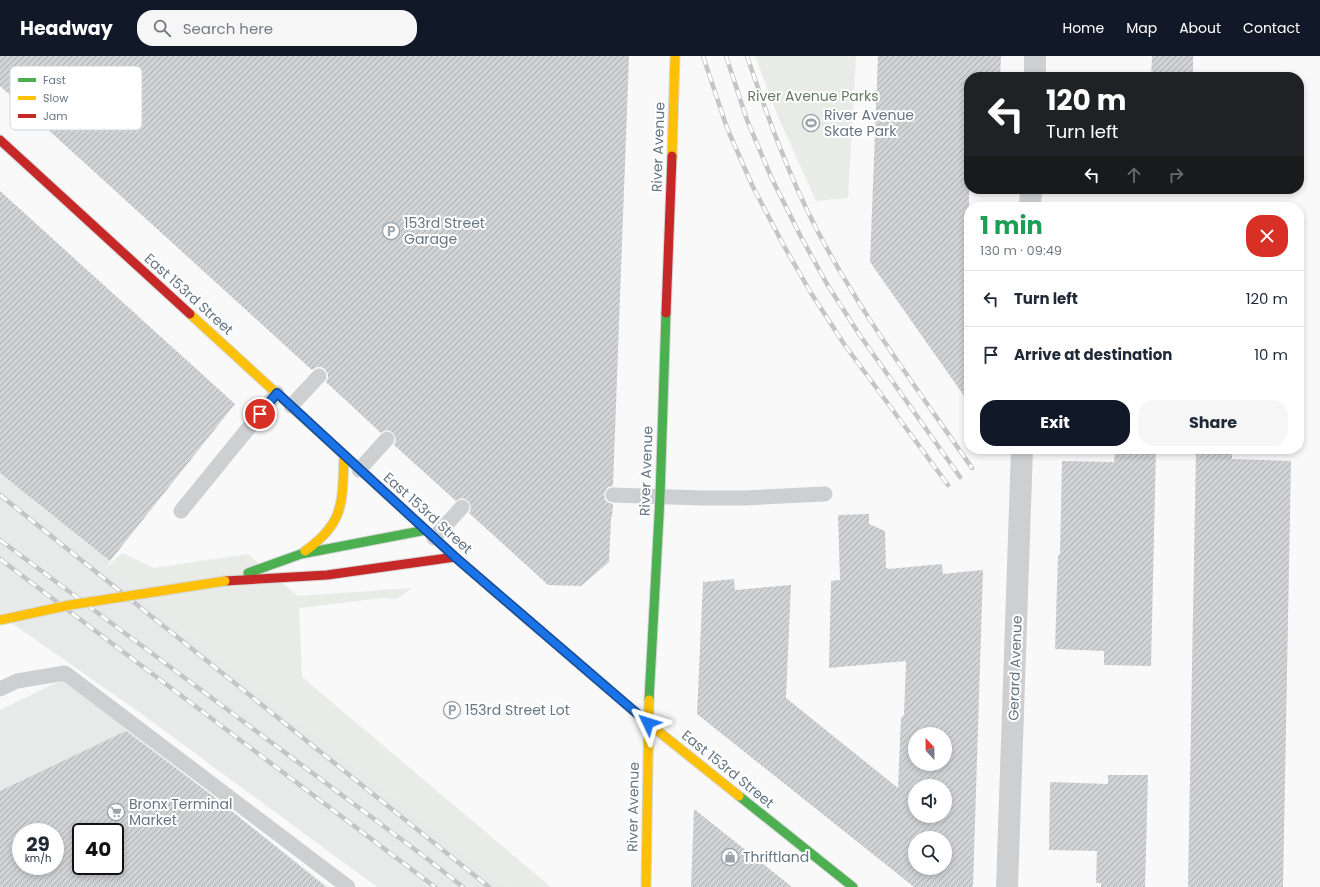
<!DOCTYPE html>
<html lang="en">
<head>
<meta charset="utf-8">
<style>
  body { margin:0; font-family:Poppins,sans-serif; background:#f6f6f7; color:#1f2937; height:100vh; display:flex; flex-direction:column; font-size:15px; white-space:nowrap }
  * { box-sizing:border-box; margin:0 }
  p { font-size:13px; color:#747a83 }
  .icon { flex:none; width:22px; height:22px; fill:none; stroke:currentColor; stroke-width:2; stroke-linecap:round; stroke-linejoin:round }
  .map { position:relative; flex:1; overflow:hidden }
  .details { position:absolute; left:964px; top:146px; width:340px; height:252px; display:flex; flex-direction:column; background:#fff; border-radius:16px; box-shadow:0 2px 6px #0003 }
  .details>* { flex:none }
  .hud { position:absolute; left:964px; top:16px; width:340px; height:122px; border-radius:16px; box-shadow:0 2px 6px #0003; background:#202124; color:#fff; overflow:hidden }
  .needle { width:26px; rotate:338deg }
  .buttons { position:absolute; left:908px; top:671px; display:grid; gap:8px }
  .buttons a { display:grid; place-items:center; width:44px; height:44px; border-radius:50%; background:#fff; box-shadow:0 2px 6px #0003; font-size:20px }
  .speed { position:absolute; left:12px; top:767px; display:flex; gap:8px; font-size:20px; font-weight:700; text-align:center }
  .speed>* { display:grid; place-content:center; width:52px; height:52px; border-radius:50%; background:#fff; box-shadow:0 2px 6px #0003; line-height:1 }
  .speed small { font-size:10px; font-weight:400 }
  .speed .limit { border:2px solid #111; border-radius:6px; background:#fff; color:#111 }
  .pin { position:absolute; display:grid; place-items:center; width:34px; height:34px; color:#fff; margin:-17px; border:2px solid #fff; border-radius:50%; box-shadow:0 1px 4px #0007 }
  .me { position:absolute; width:44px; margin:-22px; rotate:311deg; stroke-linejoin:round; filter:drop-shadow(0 0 3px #0008) }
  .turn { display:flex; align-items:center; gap:14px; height:84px; padding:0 16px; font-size:18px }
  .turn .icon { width:52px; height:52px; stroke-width:2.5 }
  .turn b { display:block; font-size:28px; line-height:34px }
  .lanes { display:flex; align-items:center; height:38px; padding:0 16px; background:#0003; justify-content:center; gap:20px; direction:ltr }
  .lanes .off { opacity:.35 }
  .round { display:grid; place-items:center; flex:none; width:42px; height:42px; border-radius:16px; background:#f6f6f7 }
  .overview { display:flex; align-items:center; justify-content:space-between; height:68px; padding:0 16px }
  h1 { font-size:24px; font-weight:700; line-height:30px; color:#1e9e55 }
  .cta { display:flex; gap:8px; margin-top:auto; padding:8px 16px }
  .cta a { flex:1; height:46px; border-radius:16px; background:#111827; color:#fff; font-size:16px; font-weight:700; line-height:46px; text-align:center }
  .cta a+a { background:#f6f6f7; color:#1f2937 }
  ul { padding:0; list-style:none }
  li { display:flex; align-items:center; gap:12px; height:56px; padding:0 16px; border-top:1px solid #e0e1e3 }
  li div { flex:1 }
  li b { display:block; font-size:15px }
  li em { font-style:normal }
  header { display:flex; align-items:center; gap:24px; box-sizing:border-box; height:56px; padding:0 20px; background:#111827; color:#fff }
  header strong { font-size:19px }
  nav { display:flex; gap:22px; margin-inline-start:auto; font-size:14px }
  .search { width:280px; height:36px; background:#f6f6f7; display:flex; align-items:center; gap:10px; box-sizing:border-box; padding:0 14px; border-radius:16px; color:#747a83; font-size:15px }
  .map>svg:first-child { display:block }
</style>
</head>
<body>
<header>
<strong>Headway</strong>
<div class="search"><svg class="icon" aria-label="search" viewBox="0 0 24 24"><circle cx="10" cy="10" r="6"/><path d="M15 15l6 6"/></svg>Search here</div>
<nav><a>Home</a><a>Map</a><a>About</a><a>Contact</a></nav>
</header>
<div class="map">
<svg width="1320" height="831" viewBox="0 0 1320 831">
  <defs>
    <pattern id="building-hatch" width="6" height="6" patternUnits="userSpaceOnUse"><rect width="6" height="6" fill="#d0d2d3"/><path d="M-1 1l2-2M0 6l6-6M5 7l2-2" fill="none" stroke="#acafb1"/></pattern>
  </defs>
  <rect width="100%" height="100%" fill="#f9f9f9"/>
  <g fill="#e8e9e9" fill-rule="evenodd">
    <path d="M 0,417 L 110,505 L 107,511 L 184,575 L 505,831 L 377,831 L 139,656 L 0,559 Z"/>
    <path d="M 64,623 L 328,831 L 0,831 L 0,654 ZM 21,776 L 55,776 L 55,810 L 21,810 ZM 81,776 L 115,776 L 115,810 L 81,810 Z"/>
  </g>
  <g fill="#e8ebe6">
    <path d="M 755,0 L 856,0 L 848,142 L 816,145 L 777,58 Z"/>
    <path d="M 122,497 L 154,512 L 248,498 L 298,540 L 412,532 L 397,543 L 383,542 L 299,552 L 302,621 L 551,831 L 505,831 L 184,575 L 107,511 Z"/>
  </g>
  <g fill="url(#building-hatch)" fill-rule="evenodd">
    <path d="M 0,0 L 629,0 L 613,430 L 608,431 L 606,434 L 604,438 L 605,444 L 609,447 L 613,448 L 612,462 L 611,462 L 609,506 L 581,530 L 548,529 L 469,457 L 471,452 L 470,448 L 468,445 L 463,442 L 459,443 L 456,445 L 394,389 L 396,384 L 395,380 L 393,377 L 388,374 L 384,375 L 381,377 L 326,326 L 328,322 L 328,318 L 325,313 L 321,311 L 317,311 L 312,314 L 0,30 Z"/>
    <path d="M 878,0 L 1001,0 L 1000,21 L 969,21 L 969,347 L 870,206 Z"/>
    <path d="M 1152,0 L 1193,0 L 1193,21 L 1151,21 Z"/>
    <path d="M 0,135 L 235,348 L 110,505 L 0,417 Z"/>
    <path d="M 1115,393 L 1156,393 L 1151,610 L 1104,609 L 1104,595 L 1055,593 L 1058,499 L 1060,499 L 1062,405 L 1114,406 Z"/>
    <path d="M 1196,393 L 1232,393 L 1232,403 L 1291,405 L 1283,831 L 1188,831 Z"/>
    <path d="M 869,458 L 869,468 L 885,475 L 886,512 L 888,512 L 888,513 L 942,508 L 943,518 L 983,514 L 973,831 L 914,831 L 697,658 L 703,526 L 734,523 L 735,534 L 791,529 L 786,642 L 898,732 L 901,662 L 904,659 L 906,605 L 829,612 L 831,525 L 840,524 L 838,459 ZM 915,678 L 945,678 L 945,708 L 915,708 ZM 915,730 L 945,730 L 945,760 L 915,760 ZM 915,782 L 945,782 L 945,812 L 915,812 Z"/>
    <path d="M 126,675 L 213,740 L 326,831 L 0,831 L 0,735 ZM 21,776 L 55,776 L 55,810 L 21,810 ZM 81,776 L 115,776 L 115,810 L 81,810 Z"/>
    <path d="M 1108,719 L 1148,719 L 1145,831 L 1101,831 L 1101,827 L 1096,827 L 1097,795 L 1049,794 L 1050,726 L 1108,728 Z"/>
    <path d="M 694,753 L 792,831 L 691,831 Z"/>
  </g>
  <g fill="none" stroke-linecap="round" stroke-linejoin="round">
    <g stroke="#d5d6d7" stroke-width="11">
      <g id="fast">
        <path d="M 248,517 L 301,498 L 426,474"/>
        <path d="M 649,644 L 660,441 L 666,257"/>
        <path d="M 739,740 L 853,831"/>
      </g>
    </g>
    <g stroke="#d5d6d7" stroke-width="11">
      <g id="slow">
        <path d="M 672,100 L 675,0"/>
        <path d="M 190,258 L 403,453"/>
        <path d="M 305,495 C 346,466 342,445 344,399"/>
        <path d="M 528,564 L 648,667 L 739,740"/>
        <path d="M 646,831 L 649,644"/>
      </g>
    </g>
    <g stroke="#d5d6d7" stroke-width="11">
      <g id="jam">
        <path d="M 0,84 L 190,258"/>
        <path d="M 666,257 L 672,100"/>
        <path d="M 403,453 L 455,501 L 528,564"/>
        <path d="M 225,525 L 327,519 L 455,501"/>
      </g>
    </g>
    <g stroke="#cecfd0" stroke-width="15">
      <path d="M 291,350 L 319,320"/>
      <path d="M 359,414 L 387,383"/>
      <path d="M 613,439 L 703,442 L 744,442 L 825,438"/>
      <path d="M 181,455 L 277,337"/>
      <path d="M 434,482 L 462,451"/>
      <path d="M 0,633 L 17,625 L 65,617 L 348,831"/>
    </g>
    <g stroke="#cecfd0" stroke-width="22">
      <path d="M 1035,21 L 1035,0"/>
      <path d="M 1030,151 L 1031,133"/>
      <path d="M 1007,831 L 1022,393"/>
    </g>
    <use href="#fast" stroke="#4caf50" stroke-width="9"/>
    <use href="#slow" stroke="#ffc107" stroke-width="9"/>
    <use href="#jam" stroke="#c62828" stroke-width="9"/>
    <g stroke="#c3c5c6" stroke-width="4.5">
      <g id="rail">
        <path d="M 703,0 L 727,72 L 753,131 L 784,190 L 811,237 L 844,288 L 948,429"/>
        <path d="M 726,0 L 747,64 L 772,123 L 801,181 L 827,228 L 859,278 L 960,421"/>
        <path d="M 747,0 C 767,59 788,118 817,174 C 861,258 918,334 972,412"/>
        <path d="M 0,439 L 489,831"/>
        <path d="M 0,484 L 425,801 L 463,831"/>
        <path d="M 0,503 L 435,831"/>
      </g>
    </g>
    <use href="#rail" stroke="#fff" stroke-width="3" stroke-dasharray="9" stroke-linecap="butt"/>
    <g stroke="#d5d6d6" stroke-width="11" stroke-linecap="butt">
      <path id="slow-bridge" d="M 0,564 L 70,549 L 225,525"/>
    </g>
    <use href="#slow-bridge" stroke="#ffc107" stroke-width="9"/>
  </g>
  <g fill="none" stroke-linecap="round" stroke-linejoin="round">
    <g stroke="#114b97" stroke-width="10">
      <path id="route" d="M 260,358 L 277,337 L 455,501 L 648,667"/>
    </g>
    <use href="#route" stroke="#1a73e8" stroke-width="7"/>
  </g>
  <defs>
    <g id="stadium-ring" transform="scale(0.9)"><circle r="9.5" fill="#fff" stroke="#99a4ac" stroke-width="1.5"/><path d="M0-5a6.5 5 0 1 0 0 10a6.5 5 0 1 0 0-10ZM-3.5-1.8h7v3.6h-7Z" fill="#99a4ac"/></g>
    <g id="parking-ring" transform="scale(0.9)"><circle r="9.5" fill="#fff" stroke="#99a4ac" stroke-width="1.5"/><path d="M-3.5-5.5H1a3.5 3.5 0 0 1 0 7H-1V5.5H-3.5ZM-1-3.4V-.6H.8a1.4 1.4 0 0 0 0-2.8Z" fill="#99a4ac"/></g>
    <g id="supermarket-ring" transform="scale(0.9)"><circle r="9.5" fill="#fff" stroke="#99a4ac" stroke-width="1.5"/><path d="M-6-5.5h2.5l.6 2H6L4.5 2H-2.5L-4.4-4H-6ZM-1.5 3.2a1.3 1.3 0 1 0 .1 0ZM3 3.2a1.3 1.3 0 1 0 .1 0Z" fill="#99a4ac"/></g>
    <g id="shop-ring" transform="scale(0.9)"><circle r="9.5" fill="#fff" stroke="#99a4ac" stroke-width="1.5"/><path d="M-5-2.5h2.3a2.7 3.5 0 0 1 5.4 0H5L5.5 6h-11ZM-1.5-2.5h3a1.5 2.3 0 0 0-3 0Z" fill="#99a4ac"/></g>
  </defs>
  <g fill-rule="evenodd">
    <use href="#stadium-ring" x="811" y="67"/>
    <use href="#parking-ring" x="391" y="175"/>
    <use href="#parking-ring" x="452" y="654"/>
    <use href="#supermarket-ring" x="116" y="756"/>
    <use href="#shop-ring" x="730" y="801"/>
  </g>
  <g text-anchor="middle" stroke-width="4" stroke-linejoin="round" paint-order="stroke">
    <g font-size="14" fill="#687a64" stroke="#fff">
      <text x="813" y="45">River Avenue Parks</text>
    </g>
    <g font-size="14" fill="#657683" stroke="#fff" text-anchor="start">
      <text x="824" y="64">River Avenue<tspan x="824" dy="16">Skate Park</tspan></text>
      <text x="404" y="172">153rd Street<tspan x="404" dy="16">Garage</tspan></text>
      <text x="465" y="659">153rd Street Lot</text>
      <text x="129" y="753">Bronx Terminal<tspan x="129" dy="16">Market</tspan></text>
      <text x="743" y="806">Thriftland</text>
    </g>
    <g font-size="14" fill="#657683" stroke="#fff">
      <text transform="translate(658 91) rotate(-88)" y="5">River Avenue</text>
      <text transform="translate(189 238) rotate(42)" y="5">East 153rd Street</text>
      <text transform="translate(646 415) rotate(-88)" y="5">River Avenue</text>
      <text transform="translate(428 457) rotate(42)" y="5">East 153rd Street</text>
      <text transform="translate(1015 612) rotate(-88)" y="5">Gerard Avenue</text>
      <text transform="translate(728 713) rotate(39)" y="5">East 153rd Street</text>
      <text transform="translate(633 751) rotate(-89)" y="5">River Avenue</text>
    </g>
  </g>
  <rect x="10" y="10" width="132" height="64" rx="6" fill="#fff" stroke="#d1d6da" stroke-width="1"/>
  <rect x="18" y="22" width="18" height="4" fill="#4caf50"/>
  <rect x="18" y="40" width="18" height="4" fill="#ffc107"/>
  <rect x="18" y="58" width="18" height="4" fill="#c62828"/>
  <g font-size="11" fill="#657683">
    <text x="43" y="28">Fast</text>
    <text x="43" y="46">Slow</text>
    <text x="43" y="64">Jam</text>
  </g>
</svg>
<div class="buttons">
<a><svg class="needle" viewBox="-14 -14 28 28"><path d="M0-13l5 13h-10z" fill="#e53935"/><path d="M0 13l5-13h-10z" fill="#747a83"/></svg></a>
<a><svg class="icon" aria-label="sound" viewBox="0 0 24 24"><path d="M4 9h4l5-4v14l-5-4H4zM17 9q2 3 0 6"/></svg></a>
<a><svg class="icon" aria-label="search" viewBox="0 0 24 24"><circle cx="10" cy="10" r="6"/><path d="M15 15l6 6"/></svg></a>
</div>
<div class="speed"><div>29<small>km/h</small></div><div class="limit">40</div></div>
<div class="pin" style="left:260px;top:358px;background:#d93025"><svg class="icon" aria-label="arrive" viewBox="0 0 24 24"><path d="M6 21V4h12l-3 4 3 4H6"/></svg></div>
<svg class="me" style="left:648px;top:667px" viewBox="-20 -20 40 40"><path d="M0-17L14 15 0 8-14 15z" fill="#1a73e8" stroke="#fff" stroke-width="4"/></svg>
<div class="hud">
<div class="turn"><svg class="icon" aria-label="left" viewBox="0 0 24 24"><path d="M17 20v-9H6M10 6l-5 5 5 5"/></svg><div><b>120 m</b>Turn left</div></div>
<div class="lanes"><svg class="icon" aria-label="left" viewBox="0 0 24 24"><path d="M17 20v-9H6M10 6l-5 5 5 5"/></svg><svg class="icon off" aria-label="ahead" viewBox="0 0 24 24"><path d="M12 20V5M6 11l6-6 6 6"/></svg><svg class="icon off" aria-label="right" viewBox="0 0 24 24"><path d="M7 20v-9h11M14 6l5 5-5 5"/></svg></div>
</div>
<section class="details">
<div class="overview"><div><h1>1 min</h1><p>130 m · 09:49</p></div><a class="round" style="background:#d93025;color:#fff"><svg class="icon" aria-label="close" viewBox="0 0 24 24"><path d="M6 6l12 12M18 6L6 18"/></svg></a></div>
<ul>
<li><svg class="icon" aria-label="left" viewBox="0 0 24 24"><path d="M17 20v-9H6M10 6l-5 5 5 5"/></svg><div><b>Turn left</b></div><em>120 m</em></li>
<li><svg class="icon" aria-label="arrive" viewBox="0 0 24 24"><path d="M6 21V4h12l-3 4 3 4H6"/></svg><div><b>Arrive at destination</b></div><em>10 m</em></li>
</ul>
<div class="cta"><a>Exit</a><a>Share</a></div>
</section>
</div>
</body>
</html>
